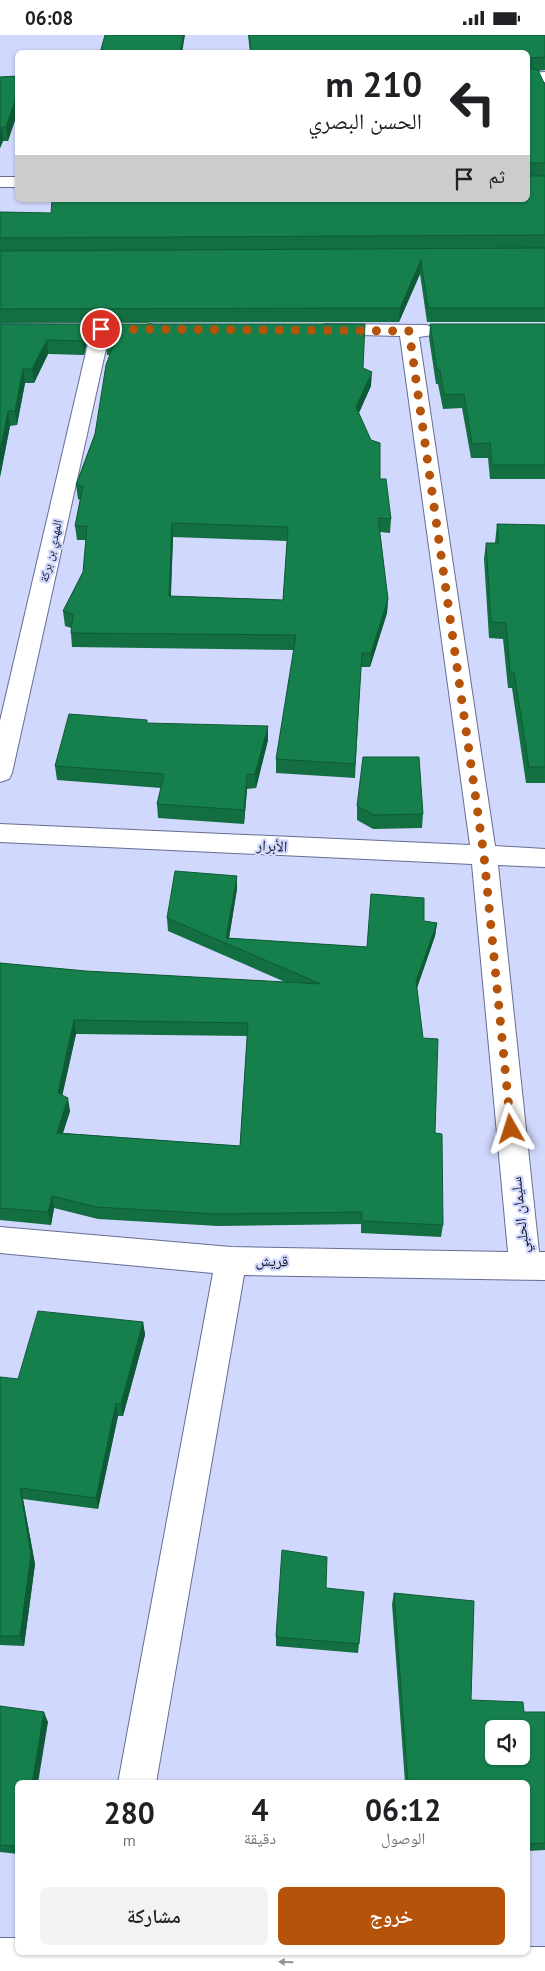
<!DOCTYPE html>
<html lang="ar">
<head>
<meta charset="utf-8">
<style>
  body { margin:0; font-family:"PT Sans","Noto Naskh Arabic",sans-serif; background:#f2f2f2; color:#202124; direction:rtl; height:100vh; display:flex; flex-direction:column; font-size:19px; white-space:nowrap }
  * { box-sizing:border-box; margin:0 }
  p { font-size:16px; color:#757577 }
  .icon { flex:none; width:28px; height:28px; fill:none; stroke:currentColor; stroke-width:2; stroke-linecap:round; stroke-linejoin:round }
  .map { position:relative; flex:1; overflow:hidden; direction:ltr }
  .details { position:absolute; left:15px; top:1745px; width:515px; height:175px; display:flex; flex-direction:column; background:#fff; border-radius:8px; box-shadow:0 1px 4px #0004; direction:rtl }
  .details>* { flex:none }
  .top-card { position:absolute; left:15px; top:15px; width:515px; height:152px; border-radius:8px; box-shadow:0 1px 4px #0004; direction:rtl; background:#fff; color:#202124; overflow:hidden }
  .controls { position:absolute; left:485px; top:1685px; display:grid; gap:10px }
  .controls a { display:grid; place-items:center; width:45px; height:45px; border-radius:8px; background:#fff; box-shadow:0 1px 4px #0004; font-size:25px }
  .pin { position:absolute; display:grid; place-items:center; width:42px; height:42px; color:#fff; margin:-21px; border:2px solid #fff; border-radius:50%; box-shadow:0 1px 5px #0007 }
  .me { position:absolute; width:55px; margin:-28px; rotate:354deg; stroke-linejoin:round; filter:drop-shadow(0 0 4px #0008) }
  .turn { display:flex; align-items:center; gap:18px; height:105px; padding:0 25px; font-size:22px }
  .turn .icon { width:65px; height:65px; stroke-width:2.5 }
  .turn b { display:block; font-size:35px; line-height:42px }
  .then { display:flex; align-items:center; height:48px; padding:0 25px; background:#0003; gap:10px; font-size:19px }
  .eta { display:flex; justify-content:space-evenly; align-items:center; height:85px; text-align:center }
  .eta b { font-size:30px; font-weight:600; line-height:35px }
  .cta { display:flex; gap:10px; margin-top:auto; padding:10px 25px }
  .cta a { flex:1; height:58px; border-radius:8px; background:#b45309; color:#fff; font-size:20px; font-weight:600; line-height:58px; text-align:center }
  .cta a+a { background:#f2f2f2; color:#202124 }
  .status { display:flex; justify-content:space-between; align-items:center; height:35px; padding:0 25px; background:#fff; direction:ltr }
  .status svg { height:14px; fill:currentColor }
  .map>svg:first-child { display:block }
</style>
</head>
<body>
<div class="status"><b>06:08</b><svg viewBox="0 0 49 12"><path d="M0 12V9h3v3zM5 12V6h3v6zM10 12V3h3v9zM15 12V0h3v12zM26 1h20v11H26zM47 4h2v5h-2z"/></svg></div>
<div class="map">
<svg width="545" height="1936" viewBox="0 0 545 1936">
  <rect width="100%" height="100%" fill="#d1d8fd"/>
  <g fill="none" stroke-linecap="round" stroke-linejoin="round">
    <g stroke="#666d95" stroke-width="2">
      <g id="street">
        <path d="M 545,37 L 545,47 L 528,46 L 528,38 Z"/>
        <rect x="0" y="142" width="18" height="10"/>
        <path d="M 146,288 L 153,290 L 155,294 L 153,298 L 109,300 L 12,738 L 9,744 L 0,747 L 0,686 L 90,300 L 0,301 L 0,289 Z"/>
        <path d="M 326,289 L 426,290 L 433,292 L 435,296 L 433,300 L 419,302 L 495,811 L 545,814 L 545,832 L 498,830 L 539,1217 L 545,1217 L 545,1245 L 244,1240 L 156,1748 L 118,1748 L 213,1238 L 0,1218 L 0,1192 L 231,1212 L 508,1217 L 472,829 L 0,807 L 0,789 L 470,810 L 400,301 L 319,299 L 317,295 L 319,291 Z"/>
      </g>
    </g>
    <g stroke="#666d95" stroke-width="2">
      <path id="primary" d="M 0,1903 L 18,1903 L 18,1918 L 528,1918 L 528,1912 L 545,1912 L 545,1936 L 0,1936 Z"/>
    </g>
    <use href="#street" fill="#fff" fill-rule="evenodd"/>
    <use href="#primary" fill="#fff" fill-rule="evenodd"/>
  </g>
  <g fill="#136e42" fill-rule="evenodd">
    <path d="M 248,0 L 545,0 L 545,35 L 538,36 L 545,50 L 545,287 L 427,287 L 420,239 L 399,287 L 0,288 L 0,177 L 51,178 L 528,165 L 528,18 L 250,18 Z"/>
    <path d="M 18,41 L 18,76 L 8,106 L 3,106 L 0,113 L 0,42 Z"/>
    <path d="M 0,289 L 86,289 L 88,303 L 84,320 L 48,319 L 34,348 L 25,348 L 17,390 L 10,391 L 0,442 Z"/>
    <path d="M 109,289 L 363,333 L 371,351 L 359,378 L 380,444 L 391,484 L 390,498 L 380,497 L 388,564 L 387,578 L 370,632 L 361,632 L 355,743 L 276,738 L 276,724 L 294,615 L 72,612 L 71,598 L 71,593 L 65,591 L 63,576 L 83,537 L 86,505 L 77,505 L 75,491 L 80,465 L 78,464 L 76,450 L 95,399 L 110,320 L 107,320 L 105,306 ZM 173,502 L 287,506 L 283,565 L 171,561 Z"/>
    <path d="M 430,289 L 545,289 L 545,444 L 490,444 L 488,423 L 471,423 L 462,373 L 443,374 L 438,349 L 436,349 L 429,303 Z"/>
    <path d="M 497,489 L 545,490 L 545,748 L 526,748 L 512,653 L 508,653 L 503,604 L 489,603 L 484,524 L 486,508 L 495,508 Z"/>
    <path d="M 148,688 L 268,705 L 256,753 L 247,754 L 244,789 L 158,783 L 157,769 L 161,753 L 57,745 L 55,731 Z"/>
    <path d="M 357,771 L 423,779 L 422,793 L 373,794 L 357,785 Z"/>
    <path d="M 237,854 L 229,903 L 367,912 L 424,886 L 437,888 L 435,901 L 417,952 L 423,1003 L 435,1098 L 443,1190 L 441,1202 L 361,1198 L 361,1189 L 218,1191 L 98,1184 L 54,1173 L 51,1190 L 0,1185 L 0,928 L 86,936 L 285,947 L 168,896 L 167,883 ZM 76,999 L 247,1001 L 240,1111 L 63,1098 L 70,1076 L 62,1060 Z"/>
    <path d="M 143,1287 L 145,1300 L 123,1381 L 118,1381 L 98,1474 L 23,1464 L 35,1529 L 24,1611 L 0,1610 L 0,1342 L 18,1344 Z"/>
    <path d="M 326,1553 L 359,1609 L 358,1618 L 276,1611 L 276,1602 Z"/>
    <path d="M 394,1558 L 471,1665 L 524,1677 L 545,1677 L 545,1815 L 528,1816 L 528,1748 L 405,1748 L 392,1569 Z"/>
    <path d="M 0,1671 L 48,1687 L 18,1748 L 18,1819 L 0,1817 Z"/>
  </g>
  <g fill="#0f5a36">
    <path d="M 183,0 L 185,0 L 182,18 L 180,18 Z"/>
    <path d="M 18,57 L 18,76 L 8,106 L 6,92 Z"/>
    <path d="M 2,92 L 3,106 L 0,113 L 0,95 Z"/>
    <path d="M 421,225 L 420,239 L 399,287 L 400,273 Z"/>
    <path d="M 86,289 L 88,303 L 84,320 L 82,306 Z"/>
    <path d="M 47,305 L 48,319 L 34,348 L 32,334 Z"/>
    <path d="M 23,334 L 25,348 L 17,390 L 15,376 Z"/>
    <path d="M 372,337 L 371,351 L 355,386 L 356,372 Z"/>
    <path d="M 8,376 L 10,391 L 0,442 L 0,417 Z"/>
    <path d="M 172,488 L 173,502 L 170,575 L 169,561 Z"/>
    <path d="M 388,564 L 387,578 L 370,632 L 371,618 Z"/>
    <path d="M 268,691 L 268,705 L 256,753 L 255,739 Z"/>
    <path d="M 247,740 L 247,754 L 244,789 L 244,775 Z"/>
    <path d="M 237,841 L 237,854 L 228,909 L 226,903 Z"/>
    <path d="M 437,888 L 435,901 L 415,959 L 416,946 Z"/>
    <path d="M 74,985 L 76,999 L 60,1071 L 58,1058 Z"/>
    <path d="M 68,1063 L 70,1076 L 59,1110 L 57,1098 Z"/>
    <path d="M 52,1161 L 54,1173 L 51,1190 L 48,1177 Z"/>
    <path d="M 143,1287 L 145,1300 L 123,1381 L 121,1369 Z"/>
    <path d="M 116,1368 L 118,1381 L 98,1474 L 96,1463 Z"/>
    <path d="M 20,1453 L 23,1464 L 35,1529 L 24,1611 L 20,1601 Z"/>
    <path d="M 44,1677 L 48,1687 L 38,1748 L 32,1748 Z"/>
  </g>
  <g fill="#16804d" stroke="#0f5a36" fill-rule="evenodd">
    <path d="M 105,0 L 183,0 L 180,18 L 100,18 Z"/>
    <path d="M 249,0 L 545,0 L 545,22 L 529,23 L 528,33 L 538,35 L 545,50 L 545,128 L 528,128 L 528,141 L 545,141 L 545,200 L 0,203 L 0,177 L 51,178 L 52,165 L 528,165 L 528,18 L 251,18 Z"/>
    <path d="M 18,41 L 18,57 L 6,92 L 2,92 L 0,95 L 0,42 Z"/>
    <path d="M 545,213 L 545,273 L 428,273 L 421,225 L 400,273 L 0,274 L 0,216 Z"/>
    <path d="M 0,289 L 86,289 L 82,306 L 47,305 L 32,334 L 23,334 L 15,376 L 8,376 L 0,417 Z"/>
    <path d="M 109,289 L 365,289 L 363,333 L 372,337 L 356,372 L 371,405 L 380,408 L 380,444 L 386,444 L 391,484 L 378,483 L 388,564 L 371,618 L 362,618 L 355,729 L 276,724 L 296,600 L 71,598 L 73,579 L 63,576 L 83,537 L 87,491 L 75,491 L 83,451 L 76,450 L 95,399 L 106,330 L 115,306 L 105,306 ZM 172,488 L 288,492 L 283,565 L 169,561 Z"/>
    <path d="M 430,289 L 545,289 L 545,430 L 492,430 L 490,408 L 472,409 L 464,359 L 444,360 L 440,335 L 437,335 Z"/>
    <path d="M 497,489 L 545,490 L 545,732 L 529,732 L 514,637 L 510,637 L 506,588 L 491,587 L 486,508 L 499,508 Z"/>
    <path d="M 69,679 L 147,685 L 147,688 L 268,691 L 255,739 L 247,740 L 244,775 L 157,769 L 164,739 L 55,731 Z"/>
    <path d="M 363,722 L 419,722 L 423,779 L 374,780 L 357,771 Z"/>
    <path d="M 175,836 L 237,841 L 226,903 L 367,912 L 371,859 L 424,863 L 424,886 L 437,888 L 416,946 L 423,1003 L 438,1004 L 435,1098 L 442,1099 L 443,1190 L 362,1186 L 362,1177 L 217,1179 L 96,1172 L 52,1161 L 48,1177 L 0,1173 L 0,928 L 86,936 L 321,949 L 167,883 ZM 74,985 L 248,988 L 240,1111 L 57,1098 L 68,1063 L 58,1058 Z"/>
    <path d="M 38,1276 L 143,1287 L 121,1369 L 116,1368 L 96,1463 L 20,1453 L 31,1519 L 20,1601 L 0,1601 L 0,1342 L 18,1344 Z"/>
    <path d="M 282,1515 L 327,1522 L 326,1553 L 364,1557 L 359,1609 L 276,1602 Z"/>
    <path d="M 394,1558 L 474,1566 L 471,1665 L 523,1667 L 524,1677 L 545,1677 L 545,1808 L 528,1809 L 528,1748 L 408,1748 ZM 494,1694 L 521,1694 L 521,1721 L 494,1721 Z"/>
    <path d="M 0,1671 L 44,1677 L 32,1748 L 18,1748 L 18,1811 L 0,1810 Z"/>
  </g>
  <defs><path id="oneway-solid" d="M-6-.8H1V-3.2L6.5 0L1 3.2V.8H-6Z" transform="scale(1.25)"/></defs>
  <use fill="#95969d" href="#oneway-solid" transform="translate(286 1927) rotate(-179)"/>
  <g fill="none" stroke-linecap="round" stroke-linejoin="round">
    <path stroke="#b45309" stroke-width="9" stroke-dasharray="0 16.2" d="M 101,294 L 409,296 L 484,821 L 511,1094"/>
  </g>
  <g text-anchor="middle" stroke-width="4.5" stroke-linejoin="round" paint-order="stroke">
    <g font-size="12" fill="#131525" stroke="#d1d8fd">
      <text transform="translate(51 516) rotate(-77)" y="4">المهدي بن بركة</text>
    </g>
    <g font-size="15" fill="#131525" stroke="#d1d8fd">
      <text transform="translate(272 811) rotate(3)" y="5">الأبرار</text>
      <text transform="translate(520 1180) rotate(-96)" y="5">سليمان الحلبي</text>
      <text transform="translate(272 1226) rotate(1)" y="5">قريش</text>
    </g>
  </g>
</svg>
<div class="controls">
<a><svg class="icon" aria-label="sound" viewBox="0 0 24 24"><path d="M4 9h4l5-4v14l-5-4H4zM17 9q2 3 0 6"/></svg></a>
</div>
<div class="pin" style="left:101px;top:294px;background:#d93025"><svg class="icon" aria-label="arrive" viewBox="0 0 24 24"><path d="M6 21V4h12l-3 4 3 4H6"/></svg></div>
<svg class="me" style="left:511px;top:1094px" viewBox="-20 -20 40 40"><path d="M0-17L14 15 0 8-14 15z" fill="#b45309" stroke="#fff" stroke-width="4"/></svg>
<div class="top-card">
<div class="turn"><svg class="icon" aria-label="left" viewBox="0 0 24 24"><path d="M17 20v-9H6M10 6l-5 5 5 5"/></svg><div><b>210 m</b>الحسن البصري</div></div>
<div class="then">ثم<svg class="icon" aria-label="arrive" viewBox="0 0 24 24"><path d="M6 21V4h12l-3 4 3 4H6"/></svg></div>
</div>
<section class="details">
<div class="eta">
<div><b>06:12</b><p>الوصول</p></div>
<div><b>4</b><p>دقيقة</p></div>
<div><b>280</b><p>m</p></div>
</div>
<div class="cta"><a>خروج</a><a>مشاركة</a></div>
</section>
</div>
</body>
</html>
